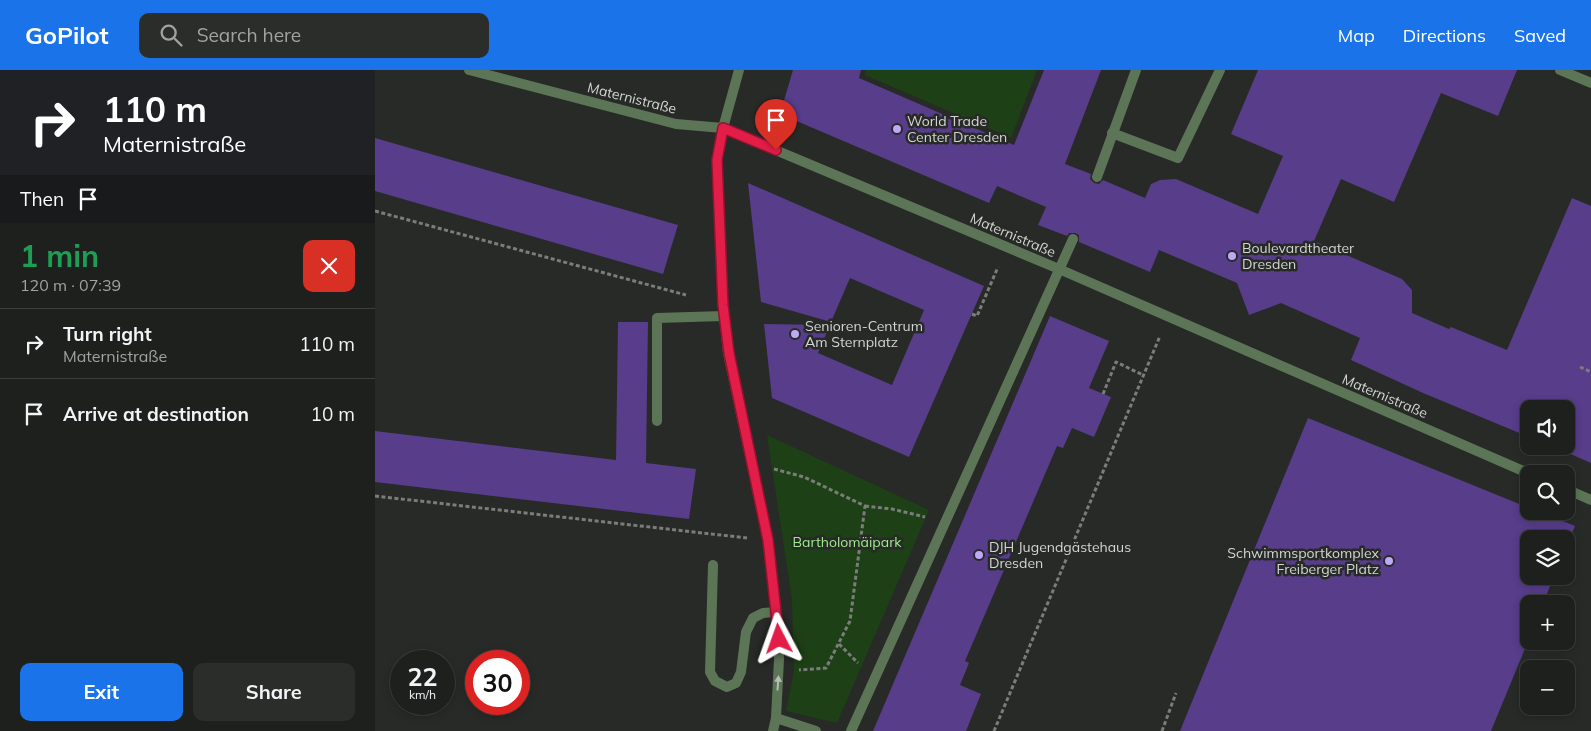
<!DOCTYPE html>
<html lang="en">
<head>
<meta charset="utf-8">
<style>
  body { margin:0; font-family:Mulish,sans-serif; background:#2a2d29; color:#f1f3f6; height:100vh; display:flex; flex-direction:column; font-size:19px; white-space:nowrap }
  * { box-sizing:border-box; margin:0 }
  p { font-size:16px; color:#a0a3a3 }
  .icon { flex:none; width:28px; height:28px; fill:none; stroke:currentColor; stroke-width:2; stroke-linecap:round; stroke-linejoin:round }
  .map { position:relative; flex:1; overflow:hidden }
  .sheet { display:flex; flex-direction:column; background:#1d201c; width:375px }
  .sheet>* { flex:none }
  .guide { background:#202124; color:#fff; overflow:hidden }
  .controls { position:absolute; left:1145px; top:330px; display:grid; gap:10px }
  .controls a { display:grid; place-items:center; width:55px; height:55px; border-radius:10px; background:#1d201c; box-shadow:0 2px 8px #0003,0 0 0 1px #3b3e3b; font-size:25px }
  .speed { position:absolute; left:15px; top:580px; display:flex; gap:10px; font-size:25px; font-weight:700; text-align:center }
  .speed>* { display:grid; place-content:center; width:65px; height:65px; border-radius:50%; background:#1d201c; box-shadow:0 2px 8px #0003,0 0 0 1px #3b3e3b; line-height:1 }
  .speed small { font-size:12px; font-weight:400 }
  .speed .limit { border:8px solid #d22; background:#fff; color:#111 }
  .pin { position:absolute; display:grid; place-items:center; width:42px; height:42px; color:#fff; margin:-51px -21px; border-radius:50% 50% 50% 0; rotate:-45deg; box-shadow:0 0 5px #0007 }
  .pin .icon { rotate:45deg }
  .me { position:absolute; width:55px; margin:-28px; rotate:356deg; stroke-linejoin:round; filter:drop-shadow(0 0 4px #0008) }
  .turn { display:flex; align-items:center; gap:18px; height:105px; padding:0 20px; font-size:22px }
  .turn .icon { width:65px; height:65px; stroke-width:2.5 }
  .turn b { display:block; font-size:35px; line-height:42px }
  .then { display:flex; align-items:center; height:48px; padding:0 20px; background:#0003; gap:10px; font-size:19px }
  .round { display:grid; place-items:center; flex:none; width:52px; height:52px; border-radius:10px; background:#2a2d29 }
  .headline { display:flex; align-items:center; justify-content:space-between; height:85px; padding:0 20px }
  h1 { font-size:30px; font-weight:700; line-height:38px; color:#1e9e55 }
  .button { display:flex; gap:10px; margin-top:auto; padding:10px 20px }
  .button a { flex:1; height:58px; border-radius:10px; background:#1a73e8; color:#fff; font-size:20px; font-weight:700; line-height:58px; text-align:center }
  .button a+a { background:#2a2d29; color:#f1f3f6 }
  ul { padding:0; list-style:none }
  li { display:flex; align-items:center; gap:15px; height:70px; padding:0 20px; border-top:1px solid #3b3e3b }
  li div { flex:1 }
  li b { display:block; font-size:19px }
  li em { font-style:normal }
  header { display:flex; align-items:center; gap:30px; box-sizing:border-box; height:70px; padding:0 25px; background:#1a73e8; color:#fff }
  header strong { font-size:24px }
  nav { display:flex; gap:28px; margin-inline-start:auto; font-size:18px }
  .search { width:350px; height:45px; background:#2a2d29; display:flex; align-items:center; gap:12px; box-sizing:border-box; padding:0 18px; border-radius:10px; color:#a0a3a3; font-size:19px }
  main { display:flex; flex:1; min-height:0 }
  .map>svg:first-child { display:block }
</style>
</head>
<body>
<header>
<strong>GoPilot</strong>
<div class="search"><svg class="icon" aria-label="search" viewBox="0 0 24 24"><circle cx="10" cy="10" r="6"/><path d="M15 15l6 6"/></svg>Search here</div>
<nav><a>Map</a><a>Directions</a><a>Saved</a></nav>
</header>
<main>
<section class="sheet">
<div class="guide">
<div class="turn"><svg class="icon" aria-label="right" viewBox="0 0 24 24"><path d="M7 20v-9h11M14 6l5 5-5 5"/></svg><div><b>110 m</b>Maternistraße</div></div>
<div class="then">Then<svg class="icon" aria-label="arrive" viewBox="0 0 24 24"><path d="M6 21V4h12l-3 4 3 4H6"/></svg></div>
</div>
<div class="headline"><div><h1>1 min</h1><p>120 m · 07:39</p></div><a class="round" style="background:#d93025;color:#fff"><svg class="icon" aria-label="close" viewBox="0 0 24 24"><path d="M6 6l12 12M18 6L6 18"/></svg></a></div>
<ul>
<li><svg class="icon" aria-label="right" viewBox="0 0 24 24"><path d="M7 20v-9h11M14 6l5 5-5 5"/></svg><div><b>Turn right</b><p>Maternistraße</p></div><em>110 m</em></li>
<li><svg class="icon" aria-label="arrive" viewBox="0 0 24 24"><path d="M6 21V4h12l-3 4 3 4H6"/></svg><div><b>Arrive at destination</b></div><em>10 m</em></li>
</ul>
<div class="button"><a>Exit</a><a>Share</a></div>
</section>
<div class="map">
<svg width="1216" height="661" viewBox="0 0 1216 661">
  <rect width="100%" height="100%" fill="#272a26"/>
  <g fill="#1e4016">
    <path d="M 491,0 L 662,0 L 636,68 L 490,5 Z"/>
    <path d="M 392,365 L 554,440 L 462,653 L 411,641 L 419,601 L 417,530 Z"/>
  </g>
  <g fill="#573d8a">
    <path d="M 418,0 L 486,0 L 484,8 L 639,75 L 669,0 L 726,0 L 690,94 L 716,104 L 715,109 L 719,113 L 724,114 L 728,110 L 770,128 L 776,114 L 785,110 L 801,109 L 883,144 L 908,86 L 856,64 L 883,0 L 1142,0 L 1123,46 L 1066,23 L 1019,132 L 966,109 L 939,171 L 1027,209 L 1037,220 L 1037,243 L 1074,259 L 1076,257 L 1132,280 L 1197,128 L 1216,136 L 1216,393 L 1177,376 L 1191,376 L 1191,339 L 1154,339 L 1154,367 L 1048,323 L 976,290 L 985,268 L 906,233 L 874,245 L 862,213 L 784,180 L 775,202 L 704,172 L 704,165 L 700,163 L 694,163 L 692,166 L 663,155 L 671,137 L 622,116 L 614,133 L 405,44 Z"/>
    <path d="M 0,68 L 303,155 L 288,204 L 0,121 Z"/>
    <path d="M 373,113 L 609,216 L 534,387 L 397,328 L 389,254 L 455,255 L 443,283 L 517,315 L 549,240 L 475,208 L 456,252 L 386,232 Z"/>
    <path d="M 675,246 L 734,271 L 714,318 L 736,327 L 719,367 L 697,358 L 688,378 L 682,376 L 590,591 L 594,593 L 585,615 L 606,624 L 591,661 L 498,661 Z"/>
    <path d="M 243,252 L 273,252 L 271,393 L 321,399 L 314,449 L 0,412 L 0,361 L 241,390 Z"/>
    <path d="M 933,348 L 1154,438 L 1154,441 L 1163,441 L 1200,456 L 1191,477 L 1191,469 L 1154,469 L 1154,506 L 1179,506 L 1168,534 L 1154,534 L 1154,569 L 1116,661 L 805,661 Z"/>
  </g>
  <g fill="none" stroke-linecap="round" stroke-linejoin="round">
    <g stroke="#7a7d79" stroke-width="3" stroke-dasharray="4 2.5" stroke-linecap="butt">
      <path d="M 0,141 L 311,225"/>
      <path d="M 597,244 L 602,246 L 623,197"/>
      <path d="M 1205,297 L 1216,302"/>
      <path d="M 728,324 L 741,292 L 768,305"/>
      <path d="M 399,399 L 429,407 L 490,436 L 475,551 L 451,598 L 424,600"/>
      <path d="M 0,426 L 372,468"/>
      <path d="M 490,436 L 517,439 L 550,447"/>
      <path d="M 464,574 L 483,593"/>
      <path d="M 619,661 L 785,266"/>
      <path d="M 787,661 L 801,623"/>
    </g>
    <g stroke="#5c7556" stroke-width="10">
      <path d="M 1185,0 L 1216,13"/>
      <path d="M 737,63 L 803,88 L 845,0"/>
      <path d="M 722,107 L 761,0"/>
      <path d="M 282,351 L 282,248 L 349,246"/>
      <path d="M 338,495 L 335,602 L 340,611 L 352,617 L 361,613 L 366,602 L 371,562 L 378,548 L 388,543 L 401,542"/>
      <path d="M 401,648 L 441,661"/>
      <path d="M 476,661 L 698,169"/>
    </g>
    <g stroke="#5c7556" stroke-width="10">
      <path d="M 94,0 L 301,54 L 348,58 L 684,199 L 1155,404"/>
      <path d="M 364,0 L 348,58 L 342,90 L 348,235 L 353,283 L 393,470 L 402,550 L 404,589 L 401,648 L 398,661"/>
      <path d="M 1191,419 L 1216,430"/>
    </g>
  </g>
  <defs><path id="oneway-solid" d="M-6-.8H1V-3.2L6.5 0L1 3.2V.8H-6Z" transform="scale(1.25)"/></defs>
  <use fill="#b6beb4" href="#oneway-solid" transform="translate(403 613) rotate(-86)"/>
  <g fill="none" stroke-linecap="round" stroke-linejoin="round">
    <g stroke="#92132f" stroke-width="12">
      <path id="route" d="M 401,80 L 348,58 L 342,90 L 348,235 L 354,283 L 393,470 L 404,569"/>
    </g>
    <use href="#route" stroke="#e11d48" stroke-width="9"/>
  </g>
  <g fill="#bda9f5" stroke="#272a26" stroke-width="2">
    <circle cx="522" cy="59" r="5"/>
    <circle cx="857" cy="186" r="5"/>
    <circle cx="420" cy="264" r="5"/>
    <circle cx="604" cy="485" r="5"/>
    <circle cx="1014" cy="491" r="5"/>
  </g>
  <g text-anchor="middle" stroke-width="5" stroke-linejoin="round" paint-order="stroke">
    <g font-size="14" fill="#d4d6d3" stroke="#272a26">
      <text transform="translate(257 28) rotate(14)" y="5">Maternistraße</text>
      <text transform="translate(638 165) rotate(23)" y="5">Maternistraße</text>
      <text transform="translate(1010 326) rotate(23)" y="5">Maternistraße</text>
    </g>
    <g font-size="14" fill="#d4d6d3" stroke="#272a26" text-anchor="start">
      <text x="532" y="56">World Trade<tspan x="532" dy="16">Center Dresden</tspan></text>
      <text x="867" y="183">Boulevardtheater<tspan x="867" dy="16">Dresden</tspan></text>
      <text x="430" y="261">Senioren-Centrum<tspan x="430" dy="16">Am Sternplatz</tspan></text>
      <text x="614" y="482">DJH Jugendgästehaus<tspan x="614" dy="16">Dresden</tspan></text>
      <text x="1004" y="488" text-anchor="end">Schwimmsportkomplex<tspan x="1004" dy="16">Freiberger Platz</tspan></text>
    </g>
    <g font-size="14" fill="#9dee8b" stroke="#272a26">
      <text x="472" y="477">Bartholomäipark</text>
    </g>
  </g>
</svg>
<div class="controls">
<a><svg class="icon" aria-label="sound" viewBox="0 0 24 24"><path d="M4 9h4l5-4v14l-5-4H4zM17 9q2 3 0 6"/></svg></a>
<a><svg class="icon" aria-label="search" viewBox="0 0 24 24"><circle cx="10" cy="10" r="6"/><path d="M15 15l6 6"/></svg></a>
<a><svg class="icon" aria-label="layers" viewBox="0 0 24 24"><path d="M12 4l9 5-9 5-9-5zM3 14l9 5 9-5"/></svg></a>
<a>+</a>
<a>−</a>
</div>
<div class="speed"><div>22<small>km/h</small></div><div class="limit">30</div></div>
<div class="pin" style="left:401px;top:80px;background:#d93025"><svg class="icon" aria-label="arrive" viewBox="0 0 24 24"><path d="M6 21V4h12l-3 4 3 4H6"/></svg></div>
<svg class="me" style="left:404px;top:569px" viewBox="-20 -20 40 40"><path d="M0-17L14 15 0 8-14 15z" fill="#e11d48" stroke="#fff" stroke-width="4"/></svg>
</div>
</main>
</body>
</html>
